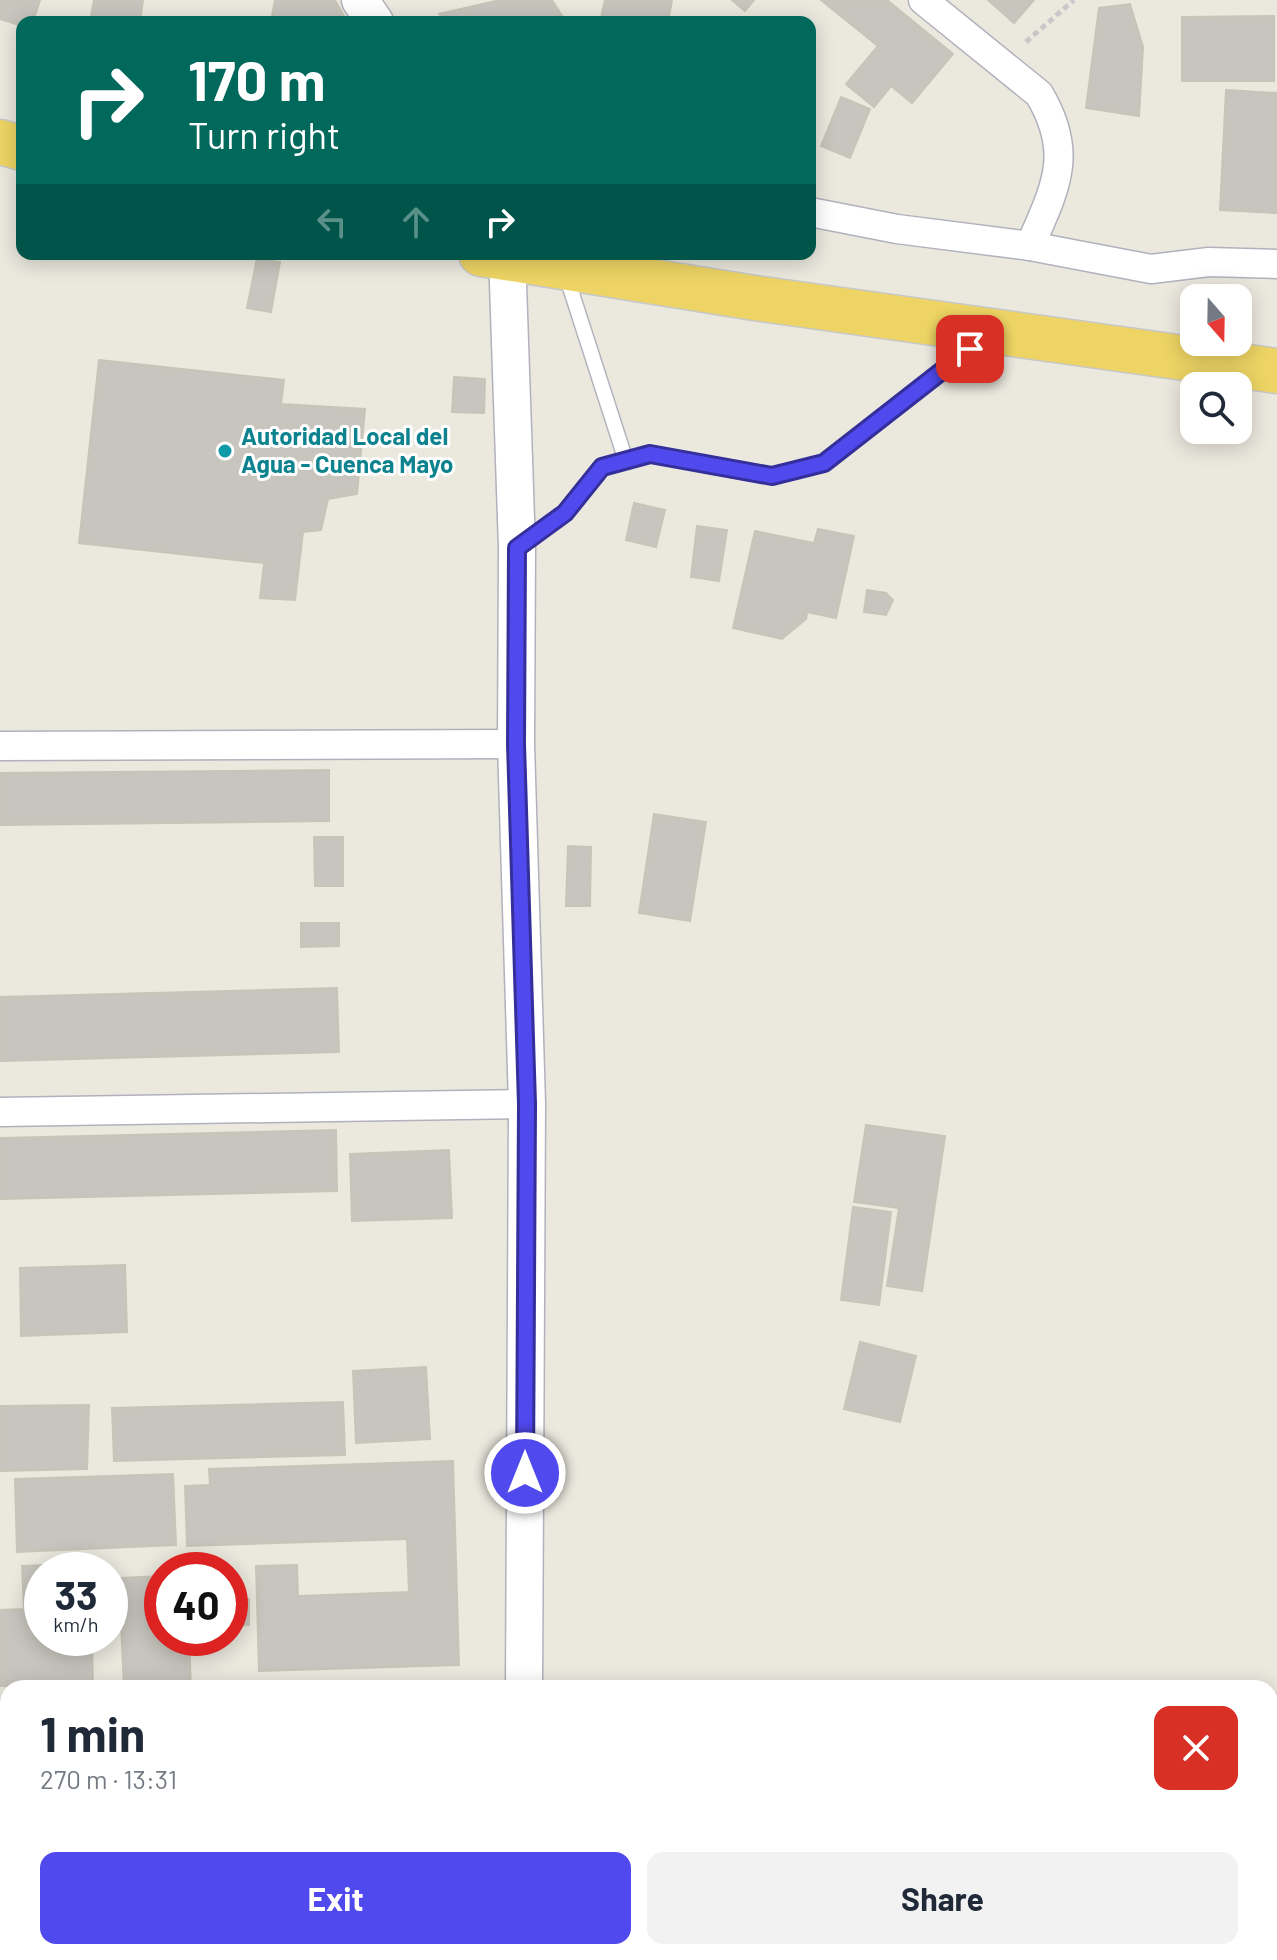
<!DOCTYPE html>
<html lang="en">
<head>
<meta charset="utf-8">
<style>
  body { margin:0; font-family:Barlow,sans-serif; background:#f2f2f3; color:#1f2937; height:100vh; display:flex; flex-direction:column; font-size:30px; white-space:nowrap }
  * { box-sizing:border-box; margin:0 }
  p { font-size:26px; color:#747a83 }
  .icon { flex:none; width:44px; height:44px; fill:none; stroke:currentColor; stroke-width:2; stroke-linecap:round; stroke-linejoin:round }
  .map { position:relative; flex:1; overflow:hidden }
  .details { position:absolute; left:0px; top:1680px; width:1278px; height:280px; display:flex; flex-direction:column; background:#fff; border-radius:24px 24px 0 0; box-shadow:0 4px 20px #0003 }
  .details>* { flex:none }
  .hud { position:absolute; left:16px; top:16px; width:800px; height:244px; border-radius:16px; box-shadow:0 4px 20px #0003; background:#00695c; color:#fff; overflow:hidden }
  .needle { width:52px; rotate:160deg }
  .buttons { position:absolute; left:1180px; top:284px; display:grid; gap:16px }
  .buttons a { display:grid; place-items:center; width:72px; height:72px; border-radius:16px; background:#fff; box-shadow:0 4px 20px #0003; font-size:40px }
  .speed { position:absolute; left:24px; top:1552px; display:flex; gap:16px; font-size:40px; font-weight:700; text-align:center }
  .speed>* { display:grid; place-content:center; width:104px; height:104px; border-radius:50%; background:#fff; box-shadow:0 4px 20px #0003; line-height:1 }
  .speed small { font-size:20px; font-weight:400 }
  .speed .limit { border:12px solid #d22; background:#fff; color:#111 }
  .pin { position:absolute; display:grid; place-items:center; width:68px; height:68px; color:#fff; margin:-34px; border-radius:16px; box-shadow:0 4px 12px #0006 }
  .me { position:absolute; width:88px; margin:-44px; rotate:0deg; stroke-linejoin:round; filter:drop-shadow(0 0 6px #0008) }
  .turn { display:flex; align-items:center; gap:28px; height:168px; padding:0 40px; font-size:36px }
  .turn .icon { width:104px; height:104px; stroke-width:2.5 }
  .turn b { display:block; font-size:56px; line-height:68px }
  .lanes { display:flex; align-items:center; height:76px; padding:0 40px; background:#0003; justify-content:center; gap:40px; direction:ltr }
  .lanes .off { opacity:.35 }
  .round { display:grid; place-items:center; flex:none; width:84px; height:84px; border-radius:16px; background:#f2f2f3 }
  .overview { display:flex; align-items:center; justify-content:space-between; height:136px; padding:0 40px }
  h1 { font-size:48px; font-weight:700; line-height:60px }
  .action { display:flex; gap:16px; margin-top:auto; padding:16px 40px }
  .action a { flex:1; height:92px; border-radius:16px; background:#5049ed; color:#fff; font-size:32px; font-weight:700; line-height:92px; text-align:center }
  .action a+a { background:#f2f2f3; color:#1f2937 }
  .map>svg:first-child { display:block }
</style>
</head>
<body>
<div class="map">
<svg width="1277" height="1960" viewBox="0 0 1277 1960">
  <rect width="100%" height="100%" fill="#ebe9de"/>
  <g fill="#c7c5bd" stroke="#c7c5b7" stroke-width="2">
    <path d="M 0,0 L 40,0 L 33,22 L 22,22 L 22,26 L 0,19 Z"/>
    <path d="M 94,0 L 143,0 L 140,22 L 90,22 Z"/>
    <path d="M 275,0 L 335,0 L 345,18 L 345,22 L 271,22 Z"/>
    <path d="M 500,0 L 552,0 L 564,19 L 559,22 L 445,22 L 439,14 Z"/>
    <path d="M 605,0 L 672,0 L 668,22 L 600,22 Z"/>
    <path d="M 732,0 L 754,0 L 745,11 Z"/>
    <path d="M 821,0 L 887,0 L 953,54 L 912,103 L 891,86 L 874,107 L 846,84 L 878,46 Z"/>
    <path d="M 988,0 L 1034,0 L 1014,23 Z"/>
    <path d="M 1130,4 L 1143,47 L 1139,116 L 1086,108 L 1099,8 Z"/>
    <path d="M 1274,16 L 1274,81 L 1182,81 L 1182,17 Z"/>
    <path d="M 1226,90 L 1277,93 L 1277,213 L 1220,210 Z"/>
    <path d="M 841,97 L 870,109 L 850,158 L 821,146 Z"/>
    <path d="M 257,258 L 280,262 L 271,312 L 247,308 Z"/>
    <path d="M 99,360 L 284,380 L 281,404 L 365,409 L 357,494 L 328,499 L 321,530 L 303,532 L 295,600 L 260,598 L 264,563 L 79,543 Z"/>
    <path d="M 454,377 L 485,379 L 484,413 L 452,412 Z"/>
    <path d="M 634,503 L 665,510 L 656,547 L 626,540 Z"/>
    <path d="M 697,526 L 727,530 L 719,581 L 691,577 Z"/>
    <path d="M 818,529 L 854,536 L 836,618 L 807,612 L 806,619 L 782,639 L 733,628 L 755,531 L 814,543 Z"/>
    <path d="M 867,590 L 886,593 L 893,600 L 886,615 L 864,612 Z"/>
    <path d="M 329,770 L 329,821 L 0,825 L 0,773 Z"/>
    <path d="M 654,814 L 706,822 L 690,921 L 639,913 Z"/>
    <path d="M 314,837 L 343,837 L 343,886 L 315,886 Z"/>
    <path d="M 568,846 L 591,847 L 590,906 L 566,906 Z"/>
    <path d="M 301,923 L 339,923 L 339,946 L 301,947 Z"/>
    <path d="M 337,988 L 339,1052 L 0,1061 L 0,997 Z"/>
    <path d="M 866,1125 L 945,1136 L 922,1291 L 887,1286 L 899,1208 L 854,1202 Z"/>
    <path d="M 336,1130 L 337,1191 L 0,1199 L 0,1138 Z"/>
    <path d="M 449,1150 L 452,1218 L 352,1221 L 350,1154 Z"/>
    <path d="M 853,1207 L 891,1212 L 879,1305 L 841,1300 Z"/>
    <path d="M 125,1265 L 127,1332 L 21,1336 L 20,1268 Z"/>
    <path d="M 860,1342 L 916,1356 L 900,1422 L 844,1409 Z"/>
    <path d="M 426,1367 L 430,1439 L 356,1443 L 353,1371 Z"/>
    <path d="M 343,1402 L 345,1455 L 114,1461 L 112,1408 Z"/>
    <path d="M 89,1405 L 87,1469 L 0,1471 L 0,1406 Z"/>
    <path d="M 453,1461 L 459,1665 L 259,1671 L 256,1566 L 297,1565 L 298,1596 L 409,1592 L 407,1539 L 187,1546 L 185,1486 L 210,1485 L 209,1469 Z"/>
    <path d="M 173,1474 L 176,1545 L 17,1552 L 15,1479 Z"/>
    <path d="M 89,1563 L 90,1570 L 42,1570 L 42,1638 L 92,1638 L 93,1688 L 0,1686 L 0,1610 L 24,1609 L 22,1566 Z"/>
    <path d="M 162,1576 L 162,1638 L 189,1638 L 191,1688 L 124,1688 L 119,1578 Z"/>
    <path d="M 249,1599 L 249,1625 L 230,1626 L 230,1600 Z"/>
    <path d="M 567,1952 L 796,1952 L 796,1960 L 566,1960 Z"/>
  </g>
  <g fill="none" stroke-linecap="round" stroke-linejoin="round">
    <g stroke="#b1b1bd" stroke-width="17">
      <g id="service">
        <path d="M 566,275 L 626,461"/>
        <path d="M 521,545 L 565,513 L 602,467 L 650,454 L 772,476 L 824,463 L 984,338"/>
      </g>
    </g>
    <g stroke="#b1b1bd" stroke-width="31">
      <g id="minor">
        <path d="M 923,0 L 1039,94 C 1075,154 1055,188 1030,246"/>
        <path d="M 810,212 L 897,229 L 1030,246 L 1151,269 L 1209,262 L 1277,264"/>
        <path d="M 0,746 L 516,744"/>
        <path d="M 0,1112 L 527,1104"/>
        <path d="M 0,1911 L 8,1911"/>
      </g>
    </g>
    <g stroke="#b1b1bd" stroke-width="39">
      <g id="tertiary">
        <path d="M 360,0 L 375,22"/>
        <path d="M 507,254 L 517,548 L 516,744 L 527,1104 L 524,1688"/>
        <path d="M 525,1952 L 525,1960"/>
      </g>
    </g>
    <g stroke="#c8c8c8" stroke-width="47">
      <g id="trunk">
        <path d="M 0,142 L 22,148"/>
        <path d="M 481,254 L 755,298 L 1277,371"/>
      </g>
    </g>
    <path stroke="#c8c8c8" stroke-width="5" stroke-dasharray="6 4" stroke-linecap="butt" d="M 1026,42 L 1074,0"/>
    <use href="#service" stroke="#fff" stroke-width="14"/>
    <use href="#minor" stroke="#fff" stroke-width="28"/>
    <use href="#tertiary" stroke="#fff" stroke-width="36"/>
    <use href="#trunk" stroke="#edd464" stroke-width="44"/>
  </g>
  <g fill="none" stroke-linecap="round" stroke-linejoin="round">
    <g stroke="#342f9a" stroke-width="20">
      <path id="route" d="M 525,1473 L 527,1104 L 516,744 L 517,548 L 565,513 L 602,467 L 650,454 L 772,476 L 824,463 L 970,349"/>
    </g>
    <use href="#route" stroke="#5049ed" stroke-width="14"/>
  </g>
  <circle fill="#0f9aa8" stroke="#fff" stroke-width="3" cx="225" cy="451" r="8"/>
  <g text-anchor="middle" stroke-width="6" stroke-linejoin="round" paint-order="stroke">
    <g font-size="24" font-weight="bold" fill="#0d838f" stroke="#fff" text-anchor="start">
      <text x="241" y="445">Autoridad Local del<tspan x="241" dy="28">Agua - Cuenca Mayo</tspan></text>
    </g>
  </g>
</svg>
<div class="buttons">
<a><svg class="needle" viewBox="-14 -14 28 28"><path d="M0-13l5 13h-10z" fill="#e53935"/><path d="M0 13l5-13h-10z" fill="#747a83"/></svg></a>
<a><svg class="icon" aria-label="search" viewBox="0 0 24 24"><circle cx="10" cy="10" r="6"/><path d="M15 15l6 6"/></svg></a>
</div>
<div class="speed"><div>33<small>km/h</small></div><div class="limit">40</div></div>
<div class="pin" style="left:970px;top:349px;background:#d93025"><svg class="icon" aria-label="arrive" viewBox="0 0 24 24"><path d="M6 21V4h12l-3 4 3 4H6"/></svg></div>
<svg class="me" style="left:525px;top:1473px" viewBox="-20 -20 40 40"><circle r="17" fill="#5049ed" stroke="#fff" stroke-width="3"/><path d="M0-11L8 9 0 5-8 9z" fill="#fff"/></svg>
<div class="hud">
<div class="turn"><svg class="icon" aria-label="right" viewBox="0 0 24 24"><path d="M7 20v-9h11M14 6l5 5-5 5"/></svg><div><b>170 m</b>Turn right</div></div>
<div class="lanes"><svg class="icon off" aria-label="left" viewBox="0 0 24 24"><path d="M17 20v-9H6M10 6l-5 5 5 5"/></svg><svg class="icon off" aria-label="ahead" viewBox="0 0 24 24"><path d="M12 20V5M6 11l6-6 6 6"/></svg><svg class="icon" aria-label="right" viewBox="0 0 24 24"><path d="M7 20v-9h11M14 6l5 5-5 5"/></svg></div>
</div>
<section class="details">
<div class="overview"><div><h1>1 min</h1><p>270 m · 13:31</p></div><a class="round" style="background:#d93025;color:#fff"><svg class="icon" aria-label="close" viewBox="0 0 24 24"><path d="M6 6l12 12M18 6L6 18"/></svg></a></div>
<div class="action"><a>Exit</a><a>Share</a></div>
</section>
</div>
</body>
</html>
